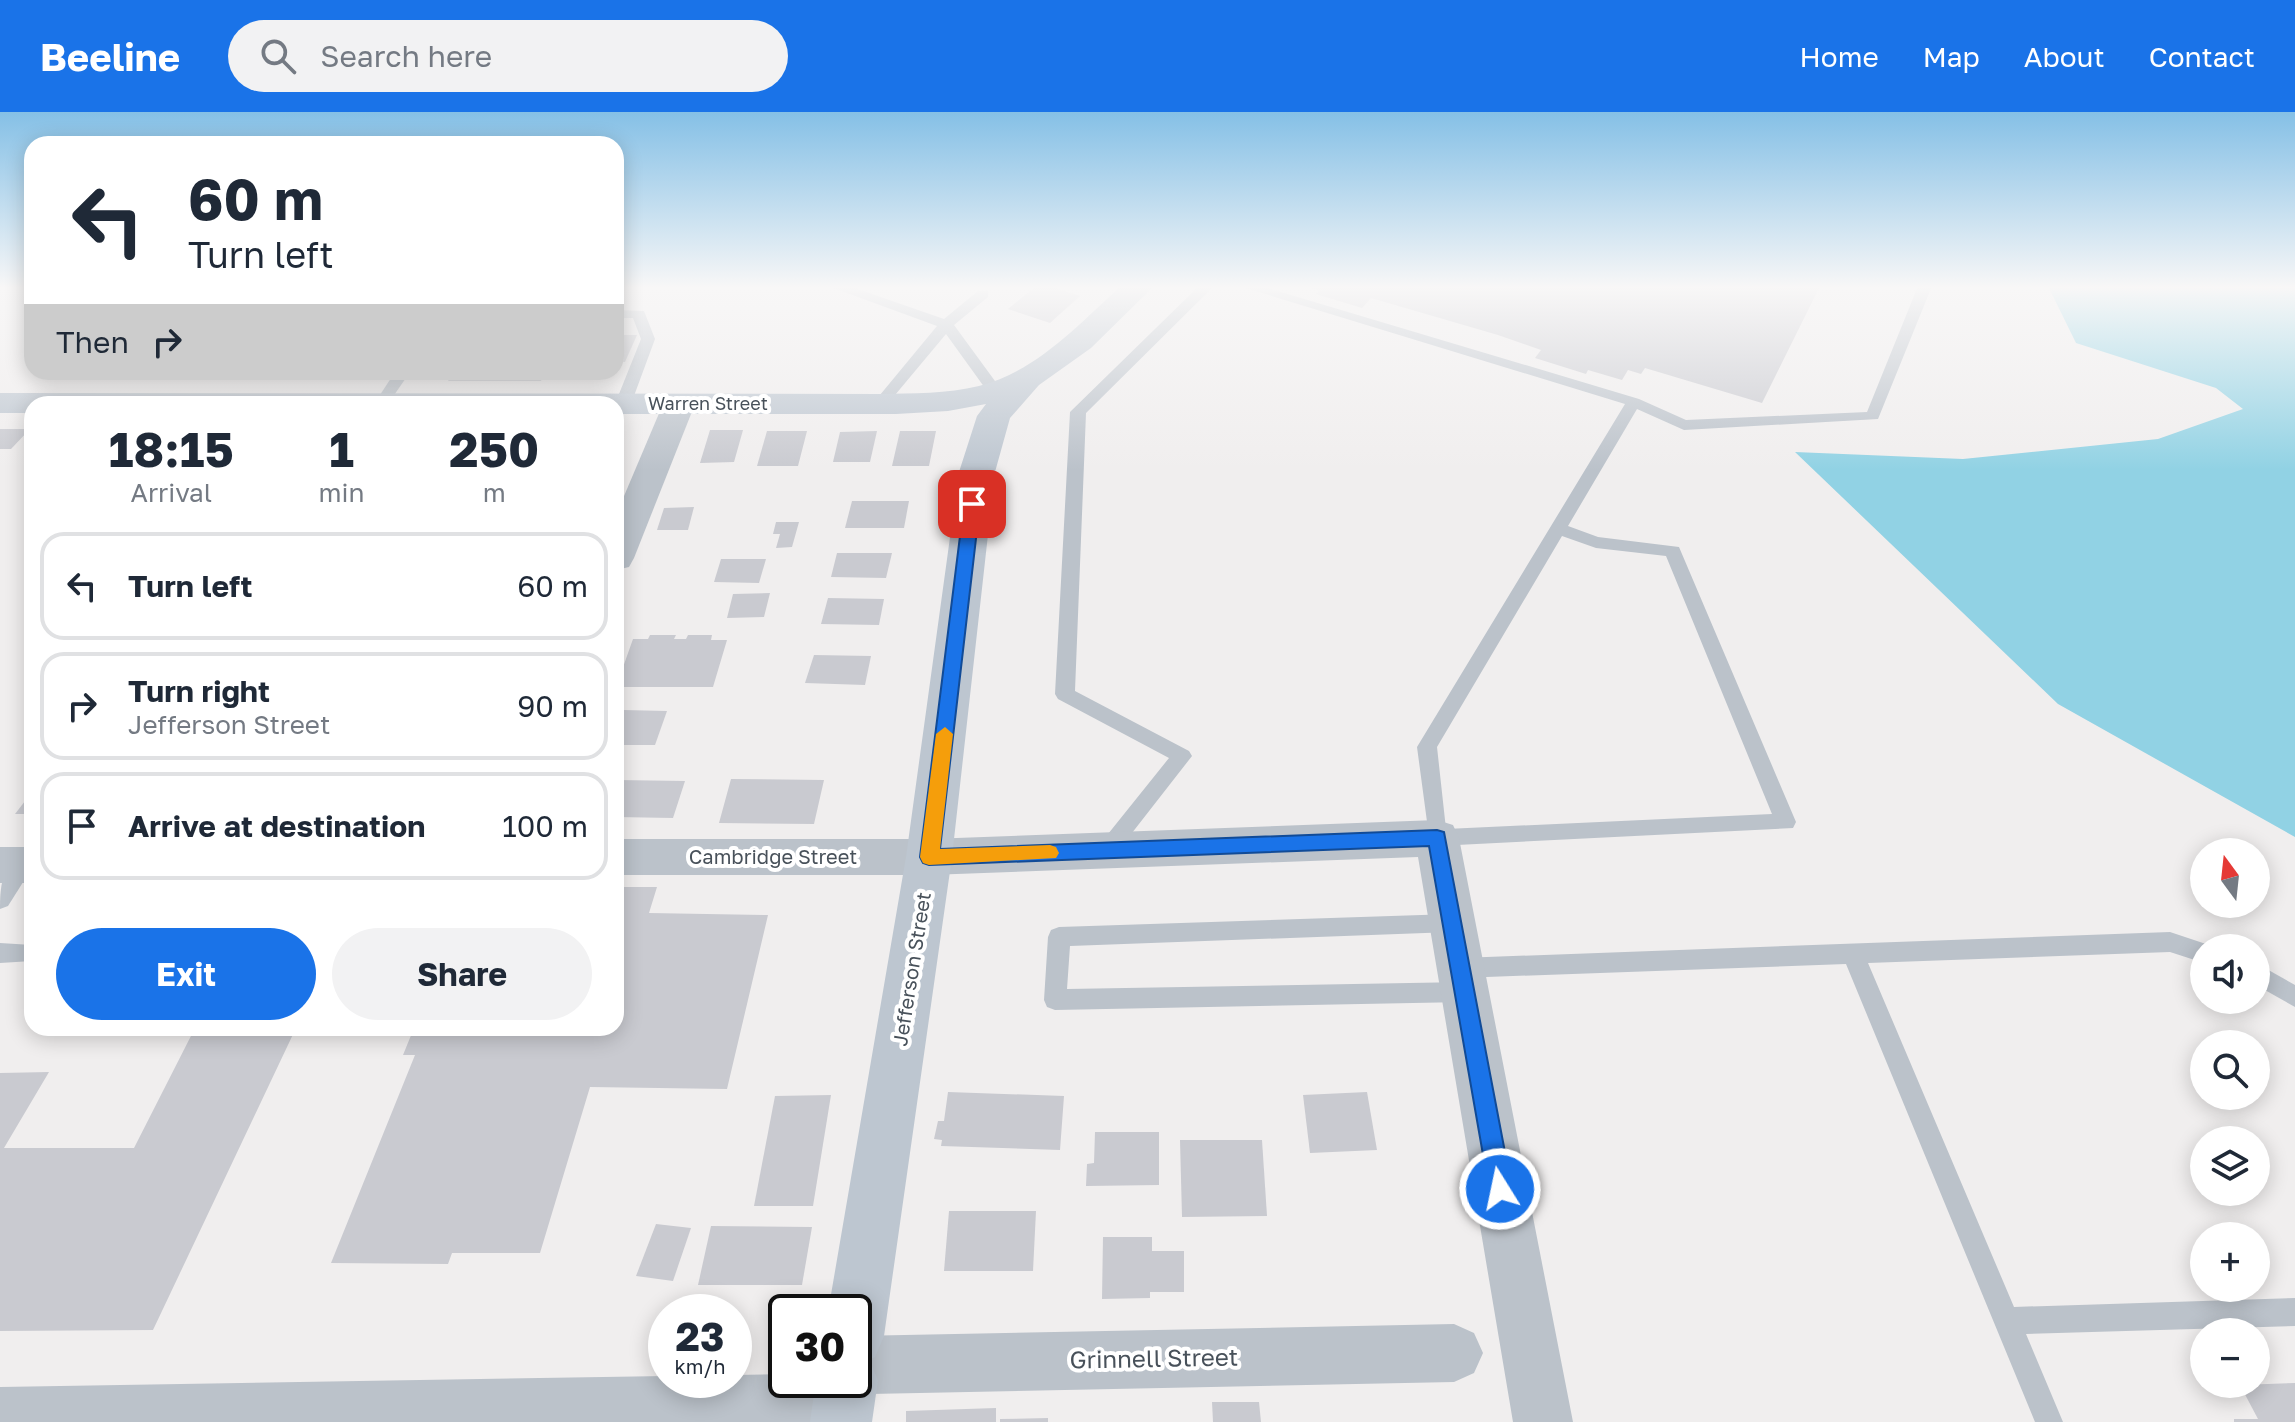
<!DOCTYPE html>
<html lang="en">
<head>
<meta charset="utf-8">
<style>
  body { margin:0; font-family:"Golos Text",sans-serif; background:#f2f2f3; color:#1f2937; height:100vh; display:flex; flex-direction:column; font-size:30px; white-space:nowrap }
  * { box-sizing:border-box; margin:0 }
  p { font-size:26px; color:#747a83 }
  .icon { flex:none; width:44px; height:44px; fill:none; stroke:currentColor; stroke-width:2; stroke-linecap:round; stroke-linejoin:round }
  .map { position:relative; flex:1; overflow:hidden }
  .panel { position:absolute; left:24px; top:284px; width:600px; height:640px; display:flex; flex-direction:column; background:#fff; border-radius:24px; box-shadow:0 4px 20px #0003 }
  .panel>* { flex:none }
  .top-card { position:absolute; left:24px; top:24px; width:600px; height:244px; border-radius:24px; box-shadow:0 4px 20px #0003; background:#fff; color:#1f2937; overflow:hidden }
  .needle { width:52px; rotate:345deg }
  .controls { position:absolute; left:2190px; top:726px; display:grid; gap:16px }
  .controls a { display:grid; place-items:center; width:80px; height:80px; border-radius:50%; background:#fff; box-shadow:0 4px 20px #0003; font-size:40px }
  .speed { position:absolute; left:648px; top:1182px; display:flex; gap:16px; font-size:40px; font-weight:700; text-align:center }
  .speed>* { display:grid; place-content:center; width:104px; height:104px; border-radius:50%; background:#fff; box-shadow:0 4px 20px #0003; line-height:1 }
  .speed small { font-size:20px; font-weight:400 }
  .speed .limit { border:4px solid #111; border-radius:12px; background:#fff; color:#111 }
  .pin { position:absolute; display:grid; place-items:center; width:68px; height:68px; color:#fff; margin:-34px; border-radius:16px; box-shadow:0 4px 12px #0006 }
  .me { position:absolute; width:88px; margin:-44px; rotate:350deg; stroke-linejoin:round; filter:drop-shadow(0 0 6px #0008) }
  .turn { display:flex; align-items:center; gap:28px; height:168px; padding:0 32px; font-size:36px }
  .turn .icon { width:104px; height:104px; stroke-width:2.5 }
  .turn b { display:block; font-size:56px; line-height:68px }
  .then { display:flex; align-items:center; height:76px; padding:0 32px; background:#0003; gap:16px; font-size:30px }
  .eta { display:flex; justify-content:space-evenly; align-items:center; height:136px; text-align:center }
  .eta b { font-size:48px; font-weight:700; line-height:56px }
  .action { display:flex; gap:16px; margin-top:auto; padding:16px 32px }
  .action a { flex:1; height:92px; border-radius:48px; background:#1a73e8; color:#fff; font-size:32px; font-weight:700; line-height:92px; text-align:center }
  .action a+a { background:#f2f2f3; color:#1f2937 }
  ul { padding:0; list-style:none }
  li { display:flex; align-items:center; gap:24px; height:108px; margin:0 16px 12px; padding:0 16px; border:4px solid #e0e1e3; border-radius:24px }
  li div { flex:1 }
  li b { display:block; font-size:30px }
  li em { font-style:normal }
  header { display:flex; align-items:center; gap:48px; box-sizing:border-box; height:112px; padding:0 40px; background:#1a73e8; color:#fff }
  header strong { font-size:38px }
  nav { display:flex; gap:44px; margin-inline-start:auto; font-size:28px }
  .search { width:560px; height:72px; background:#f2f2f3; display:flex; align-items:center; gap:20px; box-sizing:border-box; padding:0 28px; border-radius:44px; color:#747a83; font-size:30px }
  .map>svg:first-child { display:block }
</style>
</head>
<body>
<header>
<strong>Beeline</strong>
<div class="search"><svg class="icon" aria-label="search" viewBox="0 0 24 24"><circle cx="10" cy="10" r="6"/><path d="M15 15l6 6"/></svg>Search here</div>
<nav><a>Home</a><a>Map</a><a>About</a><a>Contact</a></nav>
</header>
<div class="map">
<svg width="2295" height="1310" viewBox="0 0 2295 1310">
  <rect width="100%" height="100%" fill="#f0eeee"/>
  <path fill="#91d2e4" d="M 2048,174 L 2295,174 L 2295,725 L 2058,592 L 1795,340 L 1963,347 L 2158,327 L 2243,297 L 2216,276 L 2076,231 Z"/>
  <g fill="#c9cad0">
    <path d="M 1036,174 L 1049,174 L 1080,184 L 1050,211 L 1008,197 Z"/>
    <path d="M 1306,174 L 1820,174 L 1762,291 L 1645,256 L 1641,262 L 1628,258 L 1622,268 L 1588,258 L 1586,262 L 1535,246 L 1541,238 L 1498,223 L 1371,186 L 1362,196 L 1316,182 L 1319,179 Z"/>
    <path d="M 616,223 L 637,223 L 625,250 L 616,250 Z"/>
    <path d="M 454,260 L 546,260 L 541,269 L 448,269 Z"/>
    <path d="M 0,317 L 30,317 L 11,337 L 0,337 Z"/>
    <path d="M 710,318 L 743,318 L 734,350 L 700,351 Z"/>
    <path d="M 767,319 L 807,319 L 798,354 L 757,354 Z"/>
    <path d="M 877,319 L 870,350 L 833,350 L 840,320 Z"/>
    <path d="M 900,319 L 936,319 L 929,354 L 892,354 Z"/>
    <path d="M 852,389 L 909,389 L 904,416 L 845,416 Z"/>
    <path d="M 694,395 L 688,418 L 657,418 L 664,396 Z"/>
    <path d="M 776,410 L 799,410 L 792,435 L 776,436 L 780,422 L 773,422 Z"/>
    <path d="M 837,441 L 892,441 L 886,466 L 831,465 Z"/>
    <path d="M 721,447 L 766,447 L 759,471 L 714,470 Z"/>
    <path d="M 770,481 L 764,505 L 727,506 L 733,482 Z"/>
    <path d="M 828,486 L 884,487 L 879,513 L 821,512 Z"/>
    <path d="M 650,523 L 676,523 L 674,527 L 686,527 L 688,523 L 712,523 L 711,528 L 727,528 L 713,575 L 616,575 L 633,527 L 648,527 Z"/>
    <path d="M 814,543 L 871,544 L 865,573 L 805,571 Z"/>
    <path d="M 623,598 L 667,599 L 655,633 L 616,633 L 616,618 Z"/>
    <path d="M 731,667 L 824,668 L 814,712 L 719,711 Z"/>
    <path d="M 616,668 L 685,669 L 673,706 L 616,705 Z"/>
    <path d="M 32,680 L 32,702 L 15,702 Z"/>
    <path d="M 616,775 L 657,775 L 649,801 L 768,803 L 727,977 L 590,975 L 540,1141 L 452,1141 L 448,1152 L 331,1151 L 415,943 L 403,943 L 414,916 L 616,916 Z"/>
    <path d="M 195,916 L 296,916 L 153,1218 L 0,1219 L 0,961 L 49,960 L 4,1036 L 134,1036 Z"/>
    <path d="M 948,980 L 1064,984 L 1060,1038 L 941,1034 L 942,1028 L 934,1027 L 938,1009 L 944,1009 Z"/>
    <path d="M 1367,980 L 1377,1038 L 1310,1041 L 1303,983 Z"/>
    <path d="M 831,983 L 813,1094 L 754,1094 L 775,984 Z"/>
    <path d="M 1095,1020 L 1159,1020 L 1159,1073 L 1086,1074 L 1087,1052 L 1094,1051 Z"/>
    <path d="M 1180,1028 L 1262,1028 L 1267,1104 L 1182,1105 Z"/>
    <path d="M 949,1099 L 1036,1099 L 1033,1159 L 944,1159 Z"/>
    <path d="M 656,1112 L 691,1116 L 673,1169 L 636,1164 Z"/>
    <path d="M 711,1114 L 812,1115 L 802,1173 L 698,1173 Z"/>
    <path d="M 1103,1125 L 1152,1125 L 1152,1139 L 1184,1139 L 1184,1180 L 1150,1180 L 1150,1186 L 1102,1187 Z"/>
    <path d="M 2295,1271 L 2295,1310 L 2234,1310 L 2234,1307 L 2258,1307 L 2240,1273 Z"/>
    <path d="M 1212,1290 L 1259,1290 L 1261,1310 L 1213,1310 Z"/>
    <path d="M 996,1296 L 996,1310 L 906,1310 L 906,1299 Z"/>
    <path d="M 1048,1306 L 1048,1310 L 1000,1310 L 1000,1307 Z"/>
  </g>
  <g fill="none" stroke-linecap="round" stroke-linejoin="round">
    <g fill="#bbc2ca" fill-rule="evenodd">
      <path d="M 828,174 L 849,174 L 944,207 L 978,179 L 988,179 L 988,185 L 954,213 L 1003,280 L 995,285 L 990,283 L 946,222 L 885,295 L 875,295 L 875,289 L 937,214 Z"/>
      <path d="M 1199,174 L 1214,174 L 1086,301 L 1075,579 L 1189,639 L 1192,644 L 1114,744 L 1107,747 L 1100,744 L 1096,738 L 1100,732 L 1169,646 L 1058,587 L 1055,582 L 1070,300 Z"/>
      <path d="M 1239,174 L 1261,174 L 1639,287 L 1686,308 L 1867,300 L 1918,174 L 1932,174 L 1878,307 L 1684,318 L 1637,297 L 1568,414 L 1598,425 L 1679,435 L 1796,710 L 1793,716 L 1437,734 L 1430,732 L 1417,635 L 1625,292 ZM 1562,424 L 1596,436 L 1666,444 L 1772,702 L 1446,717 L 1437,635 Z"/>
      <path d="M 616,198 L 644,199 L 655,227 L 631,292 L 623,297 L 615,292 L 641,227 L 633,206 L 616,206 Z"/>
      <path d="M 395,260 L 410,260 L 388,292 L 374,292 Z"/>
      <path d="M 23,744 L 31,747 L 32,756 L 8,794 L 0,797 C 0,777 1,752 23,744 Z"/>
      <path d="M 1452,802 L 1460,804 L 1463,811 L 1460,818 L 1452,820 L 1070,834 L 1067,877 L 1465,870 L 1473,873 L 1476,880 L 1473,887 L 1465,890 L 1055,898 L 1047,895 L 1044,888 L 1048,825 L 1051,818 L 1059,815 Z"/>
      <path d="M 2170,820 L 2212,834 L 2204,836 L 2204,851 L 2170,840 L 1868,851 L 2014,1195 L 2295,1186 L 2295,1214 L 2026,1222 L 2063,1310 L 2035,1310 L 1846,852 L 1460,866 L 1452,863 L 1449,856 L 1452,849 L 1460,846 Z"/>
      <path d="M 0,831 L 32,833 L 32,849 L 0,851 Z"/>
      <path d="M 2256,851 L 2295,873 L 2295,895 L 2256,873 Z"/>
    </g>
    <g fill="#bbc2ca" fill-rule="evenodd">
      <path d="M 679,282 L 690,285 L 695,292 L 634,446 L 629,455 L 616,458 L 616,403 L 663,292 L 668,285 Z"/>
      <path d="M 1437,708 L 1453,713 L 1459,726 L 1573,1310 L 1513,1310 L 1418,745 L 929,763 L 616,763 L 616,727 L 929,727 Z"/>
      <rect x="0" y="735" width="32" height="36"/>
      <path d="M 1454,1212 L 1474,1221 L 1483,1241 L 1474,1261 L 1454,1270 L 870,1282 L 874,1291 L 866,1310 L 0,1310 L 0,1275 L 666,1264 L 666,1268 L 734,1268 L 734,1263 L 786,1262 L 786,1268 L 854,1268 L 854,1224 Z"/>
    </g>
    <path fill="#bdc6d0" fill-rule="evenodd" d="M 1121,174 L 1154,174 L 1091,236 L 1039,273 L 1010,306 L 995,360 L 952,745 L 884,1224 L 875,1245 L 869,1248 L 878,1268 L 872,1310 L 810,1310 L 816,1268 L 854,1268 L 854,1200 L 828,1200 L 906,745 L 959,360 L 977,304 L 986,292 L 948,299 L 896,302 L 616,302 L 616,292 L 32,292 L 32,301 L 0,301 L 0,281 L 880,282 C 913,281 947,282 979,274 C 1036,260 1079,212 1121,174 Z"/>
  </g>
  <linearGradient id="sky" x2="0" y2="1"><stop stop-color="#85c0e6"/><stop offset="0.49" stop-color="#f8f7f7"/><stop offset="1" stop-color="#f8f7f7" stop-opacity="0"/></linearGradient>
  <rect width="2295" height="358" fill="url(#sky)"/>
  <path fill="#1a73e8" stroke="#114b97" stroke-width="2" d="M 972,387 L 980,392 L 940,737 L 1437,718 L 1444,720 L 1512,1077 L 1509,1085 L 1500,1088 L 1492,1085 L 1489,1077 L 1429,734 L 929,753 L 923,751 L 920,745 L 964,392 Z"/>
  <path fill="#f59e0b" d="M 945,615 L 953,622 L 940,737 L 1050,733 L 1056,735 L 1059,741 L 1056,746 L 929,753 L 923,751 L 920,745 L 936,622 Z"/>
  <g text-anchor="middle" stroke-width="8" stroke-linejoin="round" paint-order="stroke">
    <g font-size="18" fill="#48515a" stroke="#fff">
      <text x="708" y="298">Warren Street</text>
    </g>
    <g font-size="20" fill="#48515a" stroke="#fff">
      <text x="773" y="752">Cambridge Street</text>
      <text transform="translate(912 857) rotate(-81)" y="7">Jefferson Street</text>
    </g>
    <g font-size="24" fill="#48515a" stroke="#fff">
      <text transform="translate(1154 1247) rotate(-1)" y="8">Grinnell Street</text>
    </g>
  </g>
</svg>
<div class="controls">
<a><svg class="needle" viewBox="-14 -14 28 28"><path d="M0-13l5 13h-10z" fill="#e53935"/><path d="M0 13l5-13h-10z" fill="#747a83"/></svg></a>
<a><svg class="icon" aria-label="sound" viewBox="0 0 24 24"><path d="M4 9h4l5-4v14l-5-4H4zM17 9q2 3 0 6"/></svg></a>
<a><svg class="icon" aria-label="search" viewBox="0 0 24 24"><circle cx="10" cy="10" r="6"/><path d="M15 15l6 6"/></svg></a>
<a><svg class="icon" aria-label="layers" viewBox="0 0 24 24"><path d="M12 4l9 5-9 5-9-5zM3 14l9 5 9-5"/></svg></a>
<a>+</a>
<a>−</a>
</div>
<div class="speed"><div>23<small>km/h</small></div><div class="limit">30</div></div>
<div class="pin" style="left:972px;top:392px;background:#d93025"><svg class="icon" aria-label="arrive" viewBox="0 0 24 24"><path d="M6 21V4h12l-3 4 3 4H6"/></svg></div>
<svg class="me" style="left:1500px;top:1077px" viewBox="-20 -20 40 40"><circle r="17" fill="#1a73e8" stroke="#fff" stroke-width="3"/><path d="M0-11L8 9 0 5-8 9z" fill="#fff"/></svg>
<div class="top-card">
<div class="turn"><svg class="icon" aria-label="left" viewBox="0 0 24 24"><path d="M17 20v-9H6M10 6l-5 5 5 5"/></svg><div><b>60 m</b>Turn left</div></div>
<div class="then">Then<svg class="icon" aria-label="right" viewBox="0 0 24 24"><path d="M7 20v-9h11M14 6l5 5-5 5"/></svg></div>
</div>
<section class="panel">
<div class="eta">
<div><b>18:15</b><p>Arrival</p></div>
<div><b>1</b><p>min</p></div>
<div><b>250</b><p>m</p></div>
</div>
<ul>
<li><svg class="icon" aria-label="left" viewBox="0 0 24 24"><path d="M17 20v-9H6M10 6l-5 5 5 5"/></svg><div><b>Turn left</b></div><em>60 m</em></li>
<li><svg class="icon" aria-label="right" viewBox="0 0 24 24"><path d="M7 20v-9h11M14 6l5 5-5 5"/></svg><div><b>Turn right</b><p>Jefferson Street</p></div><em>90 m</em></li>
<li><svg class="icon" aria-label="arrive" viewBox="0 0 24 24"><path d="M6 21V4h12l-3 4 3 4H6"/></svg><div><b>Arrive at destination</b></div><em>100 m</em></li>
</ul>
<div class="action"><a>Exit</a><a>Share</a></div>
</section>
</div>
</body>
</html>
